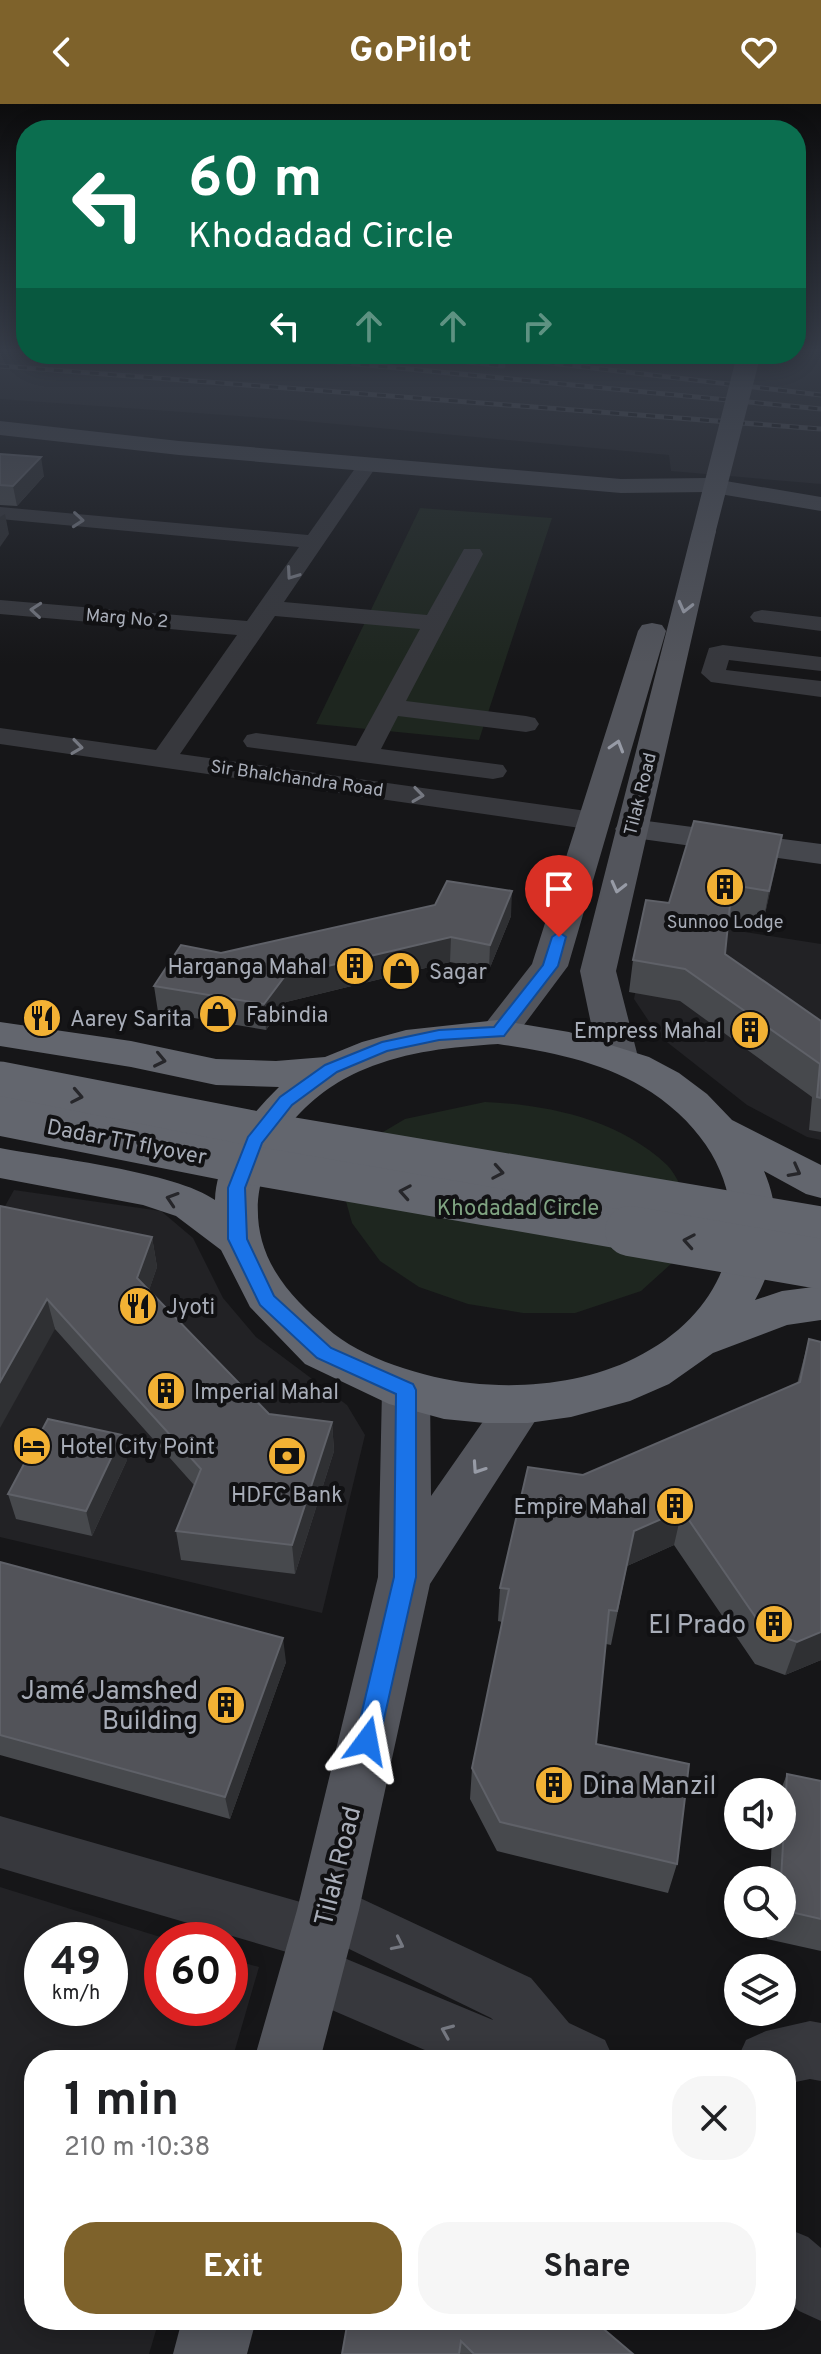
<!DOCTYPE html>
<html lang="en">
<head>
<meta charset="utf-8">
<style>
  body { margin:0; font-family:Overpass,sans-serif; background:#f6f6f6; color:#202124; height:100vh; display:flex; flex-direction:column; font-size:30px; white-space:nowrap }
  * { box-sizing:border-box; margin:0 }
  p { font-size:26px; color:#757577 }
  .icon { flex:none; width:44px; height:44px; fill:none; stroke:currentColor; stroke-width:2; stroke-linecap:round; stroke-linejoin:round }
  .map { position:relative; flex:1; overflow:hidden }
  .drawer { position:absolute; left:24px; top:1946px; width:772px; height:280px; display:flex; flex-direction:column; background:#fff; border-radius:32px; box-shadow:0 4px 20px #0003 }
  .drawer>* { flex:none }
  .top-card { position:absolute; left:16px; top:16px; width:790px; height:244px; border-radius:32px; box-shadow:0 4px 20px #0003; background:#0b6e4f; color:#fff; overflow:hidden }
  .controls { position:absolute; left:724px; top:1674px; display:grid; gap:16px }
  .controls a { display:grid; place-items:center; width:72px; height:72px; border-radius:50%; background:#fff; box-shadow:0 4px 20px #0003; font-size:40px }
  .speed { position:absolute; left:24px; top:1818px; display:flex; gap:16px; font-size:40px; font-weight:700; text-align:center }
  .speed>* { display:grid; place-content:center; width:104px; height:104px; border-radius:50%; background:#fff; box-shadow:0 4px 20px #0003; line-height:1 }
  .speed small { font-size:20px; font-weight:400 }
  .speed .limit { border:12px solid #d22; background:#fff; color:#111 }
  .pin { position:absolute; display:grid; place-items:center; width:68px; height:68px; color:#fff; margin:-82px -34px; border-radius:50% 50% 50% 0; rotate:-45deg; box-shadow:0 0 8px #0007 }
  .pin .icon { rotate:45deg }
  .me { position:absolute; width:88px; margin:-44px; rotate:13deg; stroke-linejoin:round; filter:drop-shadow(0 0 6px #0008) }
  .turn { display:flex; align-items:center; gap:28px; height:168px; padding:0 40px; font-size:36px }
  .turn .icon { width:104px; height:104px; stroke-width:2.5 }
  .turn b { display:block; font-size:56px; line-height:68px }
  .lanes { display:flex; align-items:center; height:76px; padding:0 40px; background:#0003; justify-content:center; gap:40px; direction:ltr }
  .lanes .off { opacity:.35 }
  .round { display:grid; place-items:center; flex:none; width:84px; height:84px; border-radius:32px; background:#f6f6f6 }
  .summary { display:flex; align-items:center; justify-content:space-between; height:136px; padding:0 40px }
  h1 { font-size:48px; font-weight:700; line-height:60px }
  .cta { display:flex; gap:16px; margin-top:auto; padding:16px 40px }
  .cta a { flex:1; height:92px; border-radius:32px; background:#7e622b; color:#fff; font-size:32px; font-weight:700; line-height:92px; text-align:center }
  .cta a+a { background:#f6f6f6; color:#202124 }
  header { display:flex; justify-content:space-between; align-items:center; height:104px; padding:0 40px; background:#7e622b; color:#fff; font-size:36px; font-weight:700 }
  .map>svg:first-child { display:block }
</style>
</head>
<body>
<header><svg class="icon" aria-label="back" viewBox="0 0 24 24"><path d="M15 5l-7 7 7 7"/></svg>GoPilot<svg class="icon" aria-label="heart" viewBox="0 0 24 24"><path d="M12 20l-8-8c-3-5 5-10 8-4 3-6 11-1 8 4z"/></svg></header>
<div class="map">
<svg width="821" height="2250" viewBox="0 0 821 2250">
  <rect width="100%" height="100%" fill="#161618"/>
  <g fill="#222225" fill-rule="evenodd">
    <path d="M 0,245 L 26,245 L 26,250 L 796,250 L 796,245 L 821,245 L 821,380 L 671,367 L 669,351 L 293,316 L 0,295 Z"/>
    <path d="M 649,813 L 821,840 L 821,1036 L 807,1033 L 747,1001 L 658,931 L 634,895 Z"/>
    <path d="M 14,1086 L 161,1107 L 193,1134 L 223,1194 L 256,1233 L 347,1301 L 365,1331 L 322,1509 L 0,1433 L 0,1111 Z"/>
    <path d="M 0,1783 L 170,1836 L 162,1836 L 162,1904 L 230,1904 L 230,1855 L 259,1863 L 232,1956 L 34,1956 L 34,2216 L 159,2216 L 149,2250 L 0,2250 ZM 42,1836 L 110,1836 L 110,1904 L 42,1904 Z"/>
  </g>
  <g fill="#1e261f">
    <path d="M 420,404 L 552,414 L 479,636 L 316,620 Z"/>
    <path d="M 485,998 C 549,1001 618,1015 667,1061 C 675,1069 681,1083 686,1093 L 672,1159 L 641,1187 L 575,1209 L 523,1209 L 468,1200 L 419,1183 L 380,1157 L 352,1119 L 342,1083 L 373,1034 L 405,1015 Z"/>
  </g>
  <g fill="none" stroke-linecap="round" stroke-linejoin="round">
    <g fill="#37383d" fill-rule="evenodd">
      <path d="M 368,354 L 378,360 L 284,498 L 427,511 L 464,445 L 480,445 L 483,450 L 406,597 L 526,612 L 535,614 L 539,620 L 535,626 L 526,628 L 398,612 L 381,645 L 503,661 L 507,667 L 503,673 L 493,675 L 247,643 L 243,637 L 247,631 L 256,629 L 356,642 L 420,525 L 275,512 L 180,650 L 594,708 L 604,711 L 608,717 L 604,723 L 594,726 L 0,640 L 0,624 L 156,646 L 237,531 L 0,510 L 0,496 L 247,517 L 299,443 L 0,415 L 0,403 L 308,431 L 361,356 Z"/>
      <path d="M 762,506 L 821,513 L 821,527 L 754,518 L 750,513 L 754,508 Z"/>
      <path d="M 723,541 L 821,553 L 821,567 L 729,556 L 726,566 L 821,577 L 821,593 L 711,578 L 701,569 L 709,544 Z"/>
      <path d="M 0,1712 L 304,1799 L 309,1787 L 328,1779 L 531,1874 L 569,1919 L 605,1936 L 614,1956 L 448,1956 L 290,1888 L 282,1868 L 290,1849 L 0,1764 ZM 343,1842 L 491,1914 L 493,1916 L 337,1851 Z"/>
      <path d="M 810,1917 L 821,1919 L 821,1977 L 810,1975 L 786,1980 L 786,1956 L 737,1956 L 746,1936 L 766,1927 Z"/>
      <path d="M 786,2124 L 808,2133 L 821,2144 L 821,2217 L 799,2207 L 786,2196 Z"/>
    </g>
    <g fill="#45474d" fill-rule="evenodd">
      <path d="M 0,317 L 179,337 L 621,375 L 708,374 L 821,393 L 821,407 L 708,388 L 621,389 L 179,351 L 0,331 Z"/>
      <path d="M 632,715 L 821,740 L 821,760 L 620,732 L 615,725 L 620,718 Z"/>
    </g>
    <g fill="#53555c" fill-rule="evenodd">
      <path d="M 704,420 L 713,422 L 716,427 L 616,867 L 638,953 L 632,962 L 618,966 L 604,962 L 598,953 L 580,867 L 692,427 L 695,422 Z"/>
      <path d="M 652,519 L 662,521 L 666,527 L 568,862 L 512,937 L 498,940 L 484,937 L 479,928 L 532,860 L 638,527 L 642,521 Z"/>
      <path d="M 406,1267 L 423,1272 L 430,1286 L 431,1392 L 505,1286 L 522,1281 L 539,1286 L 546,1300 L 430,1480 L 359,1806 L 320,1956 L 254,1956 L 297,1806 L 378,1473 L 382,1286 L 389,1272 Z"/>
      <path d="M 182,2216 L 256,2216 L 247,2250 L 173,2250 Z"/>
    </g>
    <path fill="#63666e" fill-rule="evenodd" d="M 498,916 L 569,928 L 649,953 L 679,969 L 707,990 L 732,1016 L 821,1061 L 821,1094 L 806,1090 L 764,1067 C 783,1111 778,1155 755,1196 L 782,1187 L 821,1182 L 821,1216 L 787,1221 L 713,1249 L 669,1280 L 630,1297 L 571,1313 L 528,1319 L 485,1319 L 444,1315 L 389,1300 L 305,1260 L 250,1203 L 221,1146 L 176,1112 L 143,1101 L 0,1074 L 0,1044 C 52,1054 176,1068 215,1096 C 217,1050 248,1014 279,983 L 216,981 L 131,963 L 0,942 L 0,918 L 131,937 L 216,955 L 276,957 L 325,953 L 362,938 L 406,926 ZM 498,940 C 551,948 605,958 651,988 C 764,1063 756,1194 635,1254 C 585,1279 524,1285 470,1279 C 426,1274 361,1255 327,1224 C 308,1208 288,1189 275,1167 C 227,1086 287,996 365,965 C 408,947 452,943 498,940 Z"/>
    <g stroke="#4a4c52" stroke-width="5">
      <g id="rail">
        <path d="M 253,250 L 821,305"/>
        <path d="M 400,250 L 503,262"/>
        <path d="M 492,252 L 821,291"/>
        <path d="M 0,262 L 821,325"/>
      </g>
    </g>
    <use href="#rail" stroke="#111113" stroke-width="3" stroke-dasharray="9" stroke-linecap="butt"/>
    <path stroke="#53555c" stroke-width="23" d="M 704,427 L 749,250"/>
    <g stroke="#63666e" stroke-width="39">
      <path d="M 0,977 L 247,1025 L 821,1122"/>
      <path d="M 0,1012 L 232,1058 L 642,1129"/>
    </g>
    <path stroke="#63666e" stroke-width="50" d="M 630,1127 L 821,1160"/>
  </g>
  <g fill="#47494d">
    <path d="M 0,350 L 44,372 L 17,402 L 0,401 Z"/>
    <path d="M 782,731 L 763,819 L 728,813 L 725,850 L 821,917 L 821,1028 L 809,1026 L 812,993 L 680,897 L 629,888 L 633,856 L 669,799 Z"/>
    <path d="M 511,812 L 489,866 L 450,858 L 286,898 L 266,926 L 158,908 L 154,882 Z"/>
    <path d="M 0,1102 L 152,1133 L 157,1163 L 149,1186 L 269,1310 L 332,1318 L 334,1347 L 295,1470 L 181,1456 L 176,1427 L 194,1381 L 55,1225 Z"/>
    <path d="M 809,1235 L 821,1238 L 821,1556 L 785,1571 L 755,1560 L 674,1441 L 627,1462 L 611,1541 L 606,1540 L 596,1640 L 677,1760 L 668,1789 L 497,1747 L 470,1695 L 472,1664 L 502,1518 L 498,1517 L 500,1484 L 583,1371 L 797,1280 Z"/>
    <path d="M 127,1356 L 92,1432 L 16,1415 L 8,1390 Z"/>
    <path d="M 0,1458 L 286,1558 L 230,1715 L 0,1651 Z"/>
    <path d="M 787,1670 L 821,1677 L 821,1847 L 767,1835 L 767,1820 L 782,1820 L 782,1776 L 770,1776 L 772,1732 L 782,1732 L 782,1688 L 780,1688 Z"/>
    <path d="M 348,2216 L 633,2250 L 342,2250 Z"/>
  </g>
  <g fill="#2f3033">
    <path d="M 41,353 L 44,372 L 17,402 L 13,382 Z"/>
    <path d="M 5,410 L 9,430 L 0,443 L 0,413 Z"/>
    <path d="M 782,731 L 776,762 L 763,819 L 769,787 Z"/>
    <path d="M 512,787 L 511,812 L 489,866 L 490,841 Z"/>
    <path d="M 451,833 L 450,858 L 286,898 L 266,926 L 264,900 L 285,872 Z"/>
    <path d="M 152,1133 L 157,1163 L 143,1204 L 137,1174 Z"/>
    <path d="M 47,1195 L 55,1225 L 0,1324 L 0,1278 Z"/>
    <path d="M 332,1318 L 334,1347 L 295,1470 L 292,1441 Z"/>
    <path d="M 122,1331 L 127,1356 L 92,1432 L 86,1407 Z"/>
    <path d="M 682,1406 L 674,1441 L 627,1462 L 611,1541 L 634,1427 Z"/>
    <path d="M 821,1528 L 821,1556 L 785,1571 L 797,1538 Z"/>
    <path d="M 283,1534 L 286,1558 L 230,1715 L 225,1693 Z"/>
  </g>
  <g fill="#525359" stroke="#5f6168" stroke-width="2">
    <path d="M 0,350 L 41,353 L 13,382 L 0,381 Z"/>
    <path d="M 694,717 L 782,731 L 769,787 L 732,781 L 725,850 L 821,917 L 821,994 L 817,993 L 820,960 L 685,865 L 633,856 L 646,796 L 669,799 Z"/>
    <path d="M 447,777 L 512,787 L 490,841 L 451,833 L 285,872 L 264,900 L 154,882 L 181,841 L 221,849 L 435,801 Z"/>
    <path d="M 0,1102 L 152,1133 L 137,1174 L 269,1310 L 332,1318 L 292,1441 L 176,1427 L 201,1365 L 47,1195 L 0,1278 Z"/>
    <path d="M 809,1235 L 821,1238 L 821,1528 L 797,1538 L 765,1527 L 682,1406 L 634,1427 L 617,1507 L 609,1506 L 596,1640 L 689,1660 L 677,1760 L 500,1718 L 472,1664 L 509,1485 L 500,1484 L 528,1363 L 583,1371 L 800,1278 Z"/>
    <path d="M 48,1315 L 122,1331 L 86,1407 L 8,1390 Z"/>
    <path d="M 0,1458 L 283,1534 L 225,1693 L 0,1631 Z"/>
    <path d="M 787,1670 L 821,1677 L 821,1815 L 782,1806 L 781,1776 Z"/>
    <path d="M 348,2216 L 593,2216 L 633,2250 L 474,2250 L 461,2237 L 459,2250 L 342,2250 Z"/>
  </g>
  <defs><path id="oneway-chevron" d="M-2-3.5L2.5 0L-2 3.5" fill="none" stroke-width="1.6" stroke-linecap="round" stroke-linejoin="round" transform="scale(2)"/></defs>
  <g stroke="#757881">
    <use href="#oneway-chevron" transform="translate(78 416) rotate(5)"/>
    <use href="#oneway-chevron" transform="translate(292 470) rotate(125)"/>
    <use href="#oneway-chevron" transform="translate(36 506) rotate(-175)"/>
    <use href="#oneway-chevron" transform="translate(77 643) rotate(8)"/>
    <use href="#oneway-chevron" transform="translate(418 691) rotate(8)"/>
    <use href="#oneway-chevron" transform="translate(398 1840) rotate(26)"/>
    <use href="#oneway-chevron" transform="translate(447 1927) rotate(-157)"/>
  </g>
  <g stroke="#979ba6">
    <use href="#oneway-chevron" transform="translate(685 503) rotate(104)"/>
    <use href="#oneway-chevron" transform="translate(617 642) rotate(-73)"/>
    <use href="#oneway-chevron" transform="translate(618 783) rotate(104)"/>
    <use href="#oneway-chevron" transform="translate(478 1364) rotate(124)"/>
  </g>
  <g stroke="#26262a">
    <use href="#oneway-chevron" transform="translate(160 956) rotate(12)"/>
    <use href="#oneway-chevron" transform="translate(77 992) rotate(11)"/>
    <use href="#oneway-chevron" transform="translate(795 1067) rotate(28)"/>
    <use href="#oneway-chevron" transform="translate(498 1068) rotate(10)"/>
    <use href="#oneway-chevron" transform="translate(405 1088) rotate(-170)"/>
    <use href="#oneway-chevron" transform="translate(172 1095) rotate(-162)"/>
    <use href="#oneway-chevron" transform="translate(689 1137) rotate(-170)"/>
  </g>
  <linearGradient id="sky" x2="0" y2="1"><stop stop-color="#0c0c0d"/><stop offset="0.44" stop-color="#363c48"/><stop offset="1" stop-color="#363c48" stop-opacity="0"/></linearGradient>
  <rect width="821" height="560" fill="url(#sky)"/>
  <path fill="#1a73e8" stroke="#114b97" stroke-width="2" d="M 559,828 L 566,833 L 558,862 L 504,932 L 439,936 L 387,947 L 337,968 L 292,1001 L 262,1039 L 245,1084 L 247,1135 L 274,1192 L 331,1244 L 413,1280 L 416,1286 L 416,1473 L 379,1637 L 375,1645 L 367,1648 L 359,1645 L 355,1637 L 394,1473 L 396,1290 L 317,1254 L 260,1201 L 228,1135 L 228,1084 L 248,1033 L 280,993 L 325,961 L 382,938 L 439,926 L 494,923 L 543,861 L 552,833 Z"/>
  <defs>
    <g id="building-disc" transform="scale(2)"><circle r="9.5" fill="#f2b134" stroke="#111113"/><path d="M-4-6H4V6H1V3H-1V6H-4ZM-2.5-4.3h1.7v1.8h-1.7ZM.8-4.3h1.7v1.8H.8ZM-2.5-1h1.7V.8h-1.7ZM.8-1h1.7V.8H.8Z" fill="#111"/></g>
    <g id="shop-disc" transform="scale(2)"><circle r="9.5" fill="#f2b134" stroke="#111113"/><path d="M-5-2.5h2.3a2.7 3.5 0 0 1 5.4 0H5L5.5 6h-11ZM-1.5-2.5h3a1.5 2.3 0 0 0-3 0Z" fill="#111"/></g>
    <g id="restaurant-disc" transform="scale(2)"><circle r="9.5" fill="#f2b134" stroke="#111113"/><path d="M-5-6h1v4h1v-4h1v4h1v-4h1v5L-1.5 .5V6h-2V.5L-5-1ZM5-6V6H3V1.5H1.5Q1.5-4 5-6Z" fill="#111"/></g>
    <g id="hotel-disc" transform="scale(2)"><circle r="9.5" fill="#f2b134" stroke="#111113"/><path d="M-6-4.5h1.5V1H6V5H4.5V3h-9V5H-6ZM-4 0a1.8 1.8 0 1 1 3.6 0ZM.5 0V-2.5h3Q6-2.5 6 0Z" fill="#111"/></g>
    <g id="bank-disc" transform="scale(2)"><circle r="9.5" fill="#f2b134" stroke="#111113"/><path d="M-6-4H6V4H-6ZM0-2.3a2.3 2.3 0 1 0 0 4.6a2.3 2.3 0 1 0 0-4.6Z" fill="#111"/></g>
  </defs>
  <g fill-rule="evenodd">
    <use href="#building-disc" x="725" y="783"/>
    <use href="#building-disc" x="355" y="862"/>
    <use href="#shop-disc" x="401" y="867"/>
    <use href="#shop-disc" x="218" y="910"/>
    <use href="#restaurant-disc" x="42" y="914"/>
    <use href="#building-disc" x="750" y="926"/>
    <use href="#restaurant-disc" x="138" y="1202"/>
    <use href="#building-disc" x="166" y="1287"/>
    <use href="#hotel-disc" x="32" y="1342"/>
    <use href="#bank-disc" x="287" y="1352"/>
    <use href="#building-disc" x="675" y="1402"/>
    <use href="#building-disc" x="774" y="1520"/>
    <use href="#building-disc" x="226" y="1601"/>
    <use href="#building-disc" x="554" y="1681"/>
  </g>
  <g text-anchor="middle" stroke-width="8" stroke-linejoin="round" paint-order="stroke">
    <g font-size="18" fill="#a8adb8" stroke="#111113">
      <text transform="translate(127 514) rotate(5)" y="6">Marg No 2</text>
      <text transform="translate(297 674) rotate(8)" y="6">Sir Bhalchandra Road</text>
      <text transform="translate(640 690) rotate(-76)" y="6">Tilak Road</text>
    </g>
    <g font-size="18" fill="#a8adb8" stroke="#111113">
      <text x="725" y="824">Sunnoo Lodge</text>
    </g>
    <g font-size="22" fill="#a8adb8" stroke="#111113" text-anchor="start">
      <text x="327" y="870" text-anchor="end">Harganga Mahal</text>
      <text x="429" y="875">Sagar</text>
      <text x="246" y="918">Fabindia</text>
      <text x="70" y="922">Aarey Sarita</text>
      <text x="722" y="934" text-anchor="end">Empress Mahal</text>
      <text x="166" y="1210">Jyoti</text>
      <text x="194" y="1295">Imperial Mahal</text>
      <text x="60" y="1350">Hotel City Point</text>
      <text x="287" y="1398" text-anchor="middle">HDFC Bank</text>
      <text x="647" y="1410" text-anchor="end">Empire Mahal</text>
    </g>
    <g font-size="22" fill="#a8adb8" stroke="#111113">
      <text transform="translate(127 1037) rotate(11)" y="8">Dadar TT flyover</text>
    </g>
    <g font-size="22" fill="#7fa381" stroke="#111113">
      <text x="518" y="1111">Khodadad Circle</text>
    </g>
    <g font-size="26" fill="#a8adb8" stroke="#111113" text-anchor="end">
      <text x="746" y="1529">El Prado</text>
      <text x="198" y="1595">Jamé Jamshed<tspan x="198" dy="30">Building</tspan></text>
      <text x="582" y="1690" text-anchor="start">Dina Manzil</text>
    </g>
    <g font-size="26" fill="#a8adb8" stroke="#111113">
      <text transform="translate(337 1762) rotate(-76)" y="9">Tilak Road</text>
    </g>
  </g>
</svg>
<div class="controls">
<a><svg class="icon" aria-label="sound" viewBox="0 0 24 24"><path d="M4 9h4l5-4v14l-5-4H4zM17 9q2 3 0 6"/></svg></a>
<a><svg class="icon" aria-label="search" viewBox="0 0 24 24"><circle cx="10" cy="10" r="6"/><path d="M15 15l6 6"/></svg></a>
<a><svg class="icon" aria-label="layers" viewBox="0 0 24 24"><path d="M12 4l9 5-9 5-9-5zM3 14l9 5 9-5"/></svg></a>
</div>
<div class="speed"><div>49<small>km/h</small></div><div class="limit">60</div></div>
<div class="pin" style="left:559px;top:833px;background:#d93025"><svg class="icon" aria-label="arrive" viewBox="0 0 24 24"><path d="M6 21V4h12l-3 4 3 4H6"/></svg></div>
<svg class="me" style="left:367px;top:1637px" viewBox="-20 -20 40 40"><path d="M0-17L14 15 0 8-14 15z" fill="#1a73e8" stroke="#fff" stroke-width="4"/></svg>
<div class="top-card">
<div class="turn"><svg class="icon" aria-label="left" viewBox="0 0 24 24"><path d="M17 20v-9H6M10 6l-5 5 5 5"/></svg><div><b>60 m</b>Khodadad Circle</div></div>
<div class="lanes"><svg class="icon" aria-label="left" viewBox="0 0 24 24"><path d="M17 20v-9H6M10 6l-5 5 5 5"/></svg><svg class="icon off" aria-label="ahead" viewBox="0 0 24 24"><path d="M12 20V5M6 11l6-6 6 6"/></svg><svg class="icon off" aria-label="ahead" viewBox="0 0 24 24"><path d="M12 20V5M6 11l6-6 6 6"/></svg><svg class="icon off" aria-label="right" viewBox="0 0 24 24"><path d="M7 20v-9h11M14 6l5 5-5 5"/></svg></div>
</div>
<section class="drawer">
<div class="summary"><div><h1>1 min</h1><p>210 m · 10:38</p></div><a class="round"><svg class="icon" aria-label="close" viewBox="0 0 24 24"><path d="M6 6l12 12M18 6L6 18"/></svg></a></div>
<div class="cta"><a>Exit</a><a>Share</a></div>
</section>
</div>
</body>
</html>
